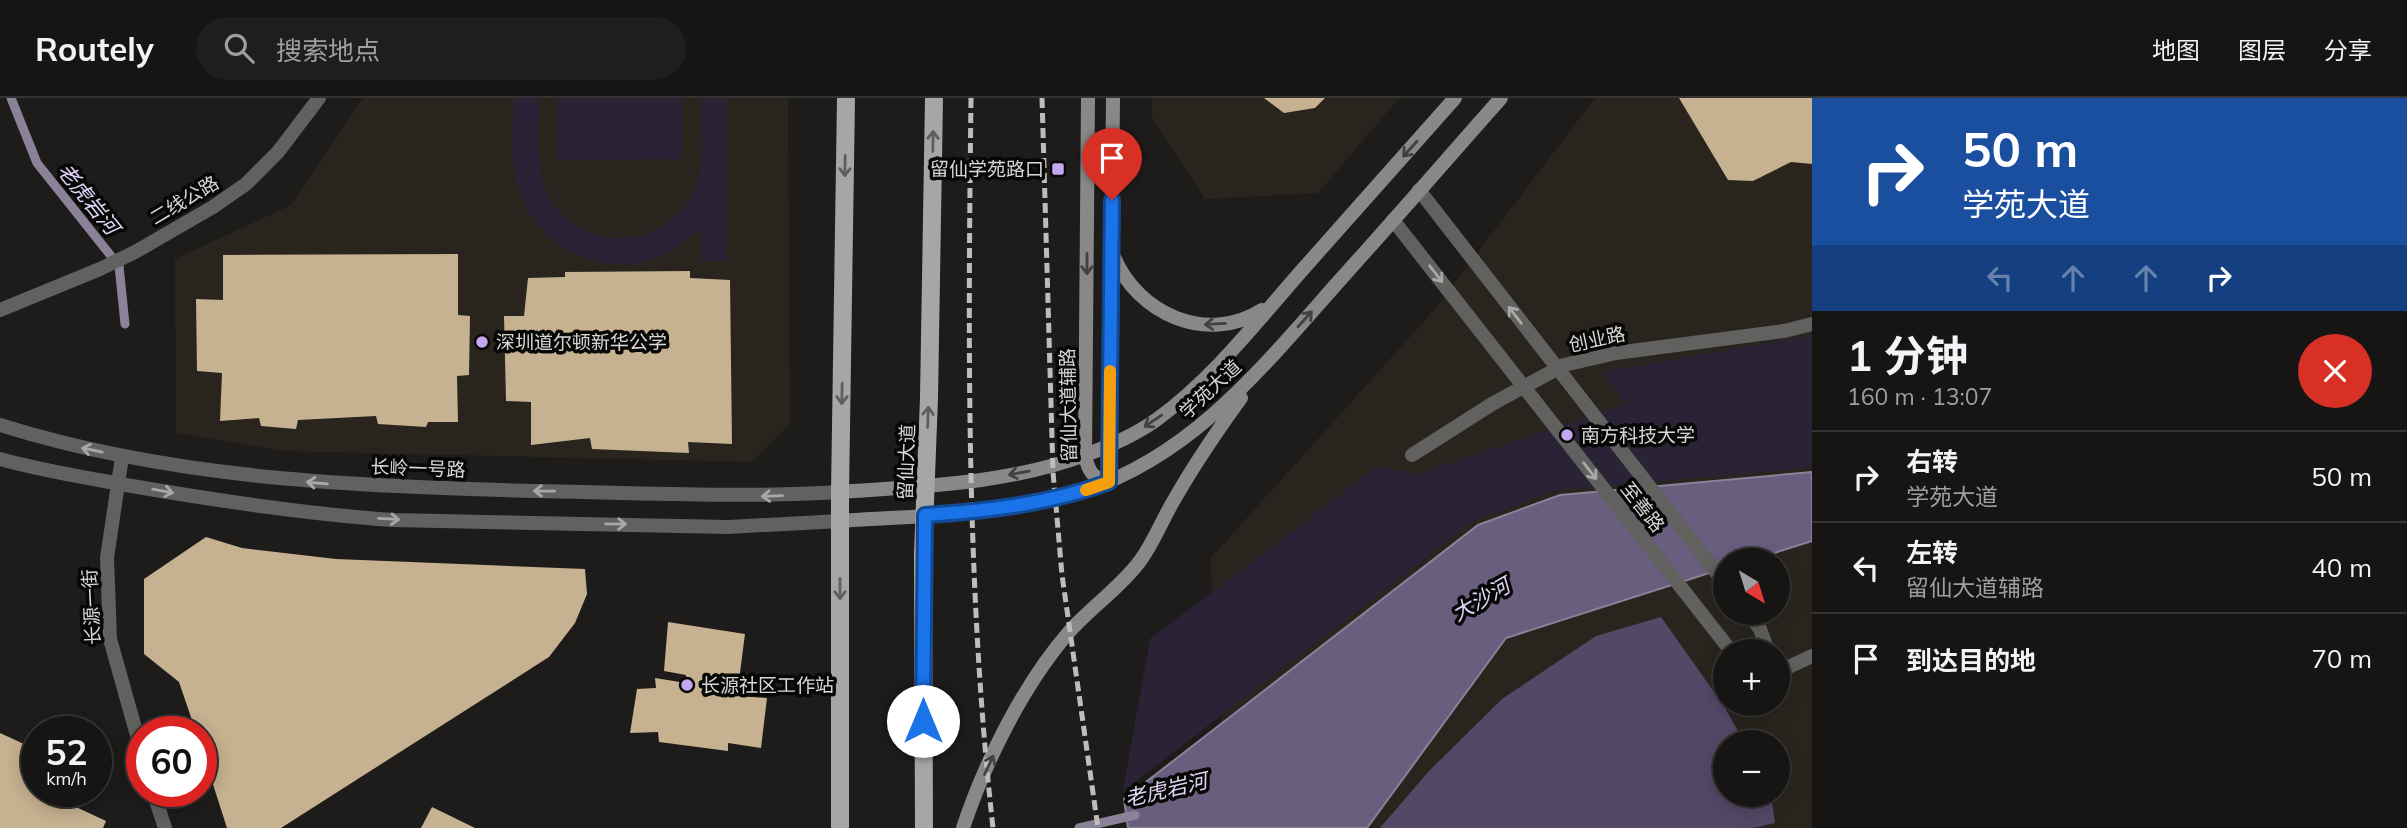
<!DOCTYPE html>
<html lang="zh">
<head>
<meta charset="utf-8">
<style>
  body { margin:0; font-family:Mulish,"Noto Sans SC",sans-serif; background:#1f1e1d; color:#f1f3f6; height:100vh; display:flex; flex-direction:column; font-size:26px; white-space:nowrap }
  * { box-sizing:border-box; margin:0 }
  p { font-size:23px; color:#9e9fa0 }
  .icon { flex:none; width:38px; height:38px; fill:none; stroke:currentColor; stroke-width:2; stroke-linecap:round; stroke-linejoin:round }
  .map { position:relative; flex:1; overflow:hidden }
  .drawer { display:flex; flex-direction:column; background:#161514; width:595px }
  .drawer>* { flex:none }
  .hud { background:#1a4fa0; color:#fff; overflow:hidden }
  .needle { width:46px; rotate:142deg }
  .tools { position:absolute; left:1713px; top:450px; display:grid; gap:14px }
  .tools a { display:grid; place-items:center; width:77px; height:77px; border-radius:50%; background:#161514; box-shadow:0 4px 18px #0003,0 0 0 2px #353434; font-size:35px }
  .speed { position:absolute; left:21px; top:618px; display:flex; gap:14px; font-size:35px; font-weight:700; text-align:center }
  .speed>* { display:grid; place-content:center; width:91px; height:91px; border-radius:50%; background:#161514; box-shadow:0 4px 18px #0003,0 0 0 2px #353434; line-height:1 }
  .speed small { font-size:18px; font-weight:400 }
  .speed .limit { border:10px solid #d22; background:#fff; color:#111 }
  .pin { position:absolute; display:grid; place-items:center; width:60px; height:60px; color:#fff; margin:-72px -30px; border-radius:50% 50% 50% 0; rotate:-45deg; box-shadow:0 0 7px #0007 }
  .pin .icon { rotate:45deg }
  .me { position:absolute; width:77px; margin:-38px; rotate:0deg; stroke-linejoin:round; filter:drop-shadow(0 0 5px #0008) }
  .turn { display:flex; align-items:center; gap:24px; height:147px; padding:0 35px; font-size:32px }
  .turn .icon { width:91px; height:91px; stroke-width:2.5 }
  .turn b { display:block; font-size:49px; line-height:60px }
  .lanes { display:flex; align-items:center; height:66px; padding:0 35px; background:#0003; justify-content:center; gap:35px; direction:ltr }
  .lanes .off { opacity:.35 }
  .round { display:grid; place-items:center; flex:none; width:74px; height:74px; border-radius:37px; background:#1f1e1d }
  .headline { display:flex; align-items:center; justify-content:space-between; height:119px; padding:0 35px }
  h1 { font-size:42px; font-weight:700; line-height:52px }
  ul { padding:0; list-style:none }
  li { display:flex; align-items:center; gap:21px; height:91px; padding:0 35px; border-top:2px solid #353434 }
  li div { flex:1 }
  li b { display:block; font-size:26px }
  li em { font-style:normal }
  header { display:flex; align-items:center; gap:42px; box-sizing:border-box; height:98px; padding:0 35px; background:#161514; border-bottom:2px solid #353434 }
  header strong { font-size:33px }
  nav { display:flex; gap:38px; margin-inline-start:auto; font-size:24px }
  .search { width:490px; height:63px; background:#1f1e1d; display:flex; align-items:center; gap:18px; box-sizing:border-box; padding:0 24px; border-radius:38px; color:#9e9fa0; font-size:26px }
  main { display:flex; flex:1; min-height:0 }
  .map>svg:first-child { display:block }
</style>
</head>
<body>
<header>
<strong>Routely</strong>
<div class="search"><svg class="icon" aria-label="search" viewBox="0 0 24 24"><circle cx="10" cy="10" r="6"/><path d="M15 15l6 6"/></svg>搜索地点</div>
<nav><a>地图</a><a>图层</a><a>分享</a></nav>
</header>
<main>
<div class="map">
<svg width="1812" height="730" viewBox="0 0 1812 730">
  <rect width="100%" height="100%" fill="#1e1c1a"/>
  <g fill="#29251e" fill-rule="evenodd">
    <path d="M 363,0 L 788,0 L 790,326 L 752,364 L 283,353 L 176,335 L 175,161 L 291,107 Z"/>
    <path d="M 1152,0 L 1399,0 L 1318,95 L 1205,101 L 1152,20 Z"/>
    <path d="M 1595,0 L 1812,0 L 1812,730 L 1229,730 L 1210,461 L 1434,212 ZM 1726,462 L 1778,462 L 1778,514 L 1726,514 ZM 1726,553 L 1778,553 L 1778,606 L 1726,606 ZM 1726,644 L 1778,644 L 1778,696 L 1726,696 Z"/>
  </g>
  <g fill="#2a2335">
    <path d="M 514,0 L 539,0 C 539,30 534,67 547,95 C 575,156 664,154 693,95 C 707,67 701,30 701,0 L 727,0 L 726,163 L 701,163 L 700,130 C 690,139 679,149 666,156 C 606,185 534,149 517,86 C 510,59 514,27 514,0 Z"/>
    <path d="M 558,0 L 682,0 L 682,61 L 558,62 Z"/>
    <path d="M 1812,237 L 1812,367 L 1801,371 L 1557,392 L 1474,423 L 1123,693 L 1150,541 L 1378,368 L 1418,376 L 1626,306 L 1603,274 Z"/>
  </g>
  <path fill="#534866" d="M 1661,519 L 1724,608 L 1744,644 L 1726,644 L 1726,696 L 1771,697 L 1775,725 L 1754,730 L 1380,730 L 1429,673 L 1502,601 L 1596,538 Z"/>
  <path fill="#695e7e" stroke="#8a8298" stroke-width="2" d="M 1812,374 L 1812,443 L 1752,462 L 1726,462 L 1725,470 L 1506,540 L 1367,730 L 1128,730 L 1124,701 L 1478,427 L 1560,397 Z"/>
  <g fill="none" stroke-linecap="round" stroke-linejoin="round">
    <g stroke="#8a8298" stroke-width="9">
      <path d="M 11,0 L 37,65 L 119,168 L 125,226"/>
      <path d="M 1079,730 L 1135,717"/>
    </g>
  </g>
  <g fill="#c6b190">
    <path d="M 1264,0 L 1325,0 L 1315,10 L 1284,15 Z"/>
    <path d="M 1679,0 L 1812,0 L 1812,66 L 1791,64 L 1753,83 L 1728,82 Z"/>
    <path d="M 458,156 L 458,217 L 470,218 L 469,277 L 457,278 L 458,324 L 428,324 L 426,329 L 378,326 L 376,318 L 298,322 L 296,331 L 261,328 L 259,320 L 220,323 L 222,275 L 197,273 L 196,201 L 223,202 L 223,157 Z"/>
    <path d="M 690,173 L 690,180 L 730,182 L 732,346 L 688,344 L 689,355 L 592,351 L 590,340 L 531,347 L 531,304 L 506,303 L 504,218 L 524,218 L 528,180 L 565,179 L 565,174 Z"/>
    <path d="M 206,439 L 242,450 L 336,461 L 585,471 L 587,496 L 575,525 L 549,559 L 281,730 L 227,730 L 201,649 L 201,634 L 196,634 L 179,584 L 144,556 L 144,481 Z"/>
    <path d="M 668,524 L 745,536 L 739,582 L 720,582 L 717,597 L 767,600 L 761,650 L 728,645 L 728,653 L 659,644 L 658,634 L 630,635 L 637,591 L 656,590 L 655,580 L 686,585 L 686,577 L 664,573 Z"/>
    <path d="M 0,635 L 37,652 L 37,693 L 65,693 L 61,702 L 106,723 L 103,730 L 0,730 Z"/>
    <path d="M 432,709 L 475,730 L 421,730 Z"/>
  </g>
  <g fill="none" stroke-linecap="round" stroke-linejoin="round">
    <g stroke="#61615f" stroke-width="14">
      <path d="M 0,212 L 100,171 L 135,154 L 213,109 L 246,86 L 278,54 L 319,0"/>
      <path d="M 0,327 C 175,382 357,388 538,393 C 639,395 739,400 840,394"/>
      <path d="M 1412,357 L 1492,306 L 1564,267 L 1616,255 L 1784,233 L 1812,226"/>
      <path d="M 122,359 L 107,460 L 110,541 L 142,655"/>
      <path d="M 0,361 C 43,373 88,380 132,388 C 219,403 305,416 393,422 L 728,429 L 840,423"/>
      <path d="M 1778,574 L 1812,558"/>
      <path d="M 153,693 L 165,730"/>
    </g>
    <g stroke="#61615f" stroke-width="14">
      <path d="M 1419,92 L 1726,487"/>
      <path d="M 1393,122 L 1731,553"/>
      <path d="M 1747,514 L 1760,531 L 1768,553"/>
    </g>
    <g stroke="#898886" stroke-width="14">
      <path d="M 1088,0 L 1085,357 C 1088,373 1093,381 1109,384 L 1113,0"/>
      <path d="M 1114,159 C 1138,216 1207,247 1262,212"/>
      <path d="M 840,394 C 921,388 1008,386 1085,357 C 1110,348 1135,337 1156,322 C 1213,281 1258,222 1304,170 C 1354,113 1405,57 1455,0"/>
      <path d="M 840,423 C 921,417 1008,419 1086,392 C 1195,356 1266,265 1340,182 C 1394,122 1447,61 1501,0"/>
      <path d="M 963,730 C 985,664 1023,587 1069,534 C 1091,509 1120,490 1140,463 C 1154,444 1162,422 1174,402 C 1194,367 1217,333 1241,300"/>
    </g>
    <g stroke="#a8a6a4" stroke-width="18">
      <path d="M 840,730 L 840,394 L 846,0"/>
      <path d="M 924,730 L 923,456 L 929,300 L 934,0"/>
    </g>
    <g stroke="#bebdbb" stroke-width="5" stroke-dasharray="10 5" stroke-linecap="butt">
      <path d="M 971,0 C 968,244 966,487 993,730"/>
      <path d="M 1042,0 L 1053,374 L 1062,477 L 1098,730"/>
    </g>
  </g>
  <defs><path id="oneway-shaft" d="M-6 0H5M1.5-3L5.5 0L1.5 3" fill="none" stroke-width="1.6" stroke-linecap="round" stroke-linejoin="round" transform="scale(1.75)"/></defs>
  <g stroke="#605e5d">
    <use href="#oneway-shaft" transform="translate(933 43) rotate(-89)"/>
    <use href="#oneway-shaft" transform="translate(845 68) rotate(91)"/>
    <use href="#oneway-shaft" transform="translate(842 296) rotate(91)"/>
    <use href="#oneway-shaft" transform="translate(928 319) rotate(-88)"/>
    <use href="#oneway-shaft" transform="translate(840 491) rotate(90)"/>
  </g>
  <g stroke="#424140">
    <use href="#oneway-shaft" transform="translate(1410 51) rotate(132)"/>
    <use href="#oneway-shaft" transform="translate(1087 166) rotate(90)"/>
    <use href="#oneway-shaft" transform="translate(1305 221) rotate(-48)"/>
    <use href="#oneway-shaft" transform="translate(1215 226) rotate(177)"/>
    <use href="#oneway-shaft" transform="translate(1153 323) rotate(146)"/>
    <use href="#oneway-shaft" transform="translate(1019 375) rotate(170)"/>
    <use href="#oneway-shaft" transform="translate(989 667) rotate(-65)"/>
  </g>
  <g stroke="#a8a8a6">
    <use href="#oneway-shaft" transform="translate(1436 176) rotate(52)"/>
    <use href="#oneway-shaft" transform="translate(1515 217) rotate(-128)"/>
    <use href="#oneway-shaft" transform="translate(92 352) rotate(-168)"/>
    <use href="#oneway-shaft" transform="translate(1590 373) rotate(52)"/>
    <use href="#oneway-shaft" transform="translate(317 385) rotate(-175)"/>
    <use href="#oneway-shaft" transform="translate(163 393) rotate(10)"/>
    <use href="#oneway-shaft" transform="translate(544 393) rotate(-179)"/>
    <use href="#oneway-shaft" transform="translate(772 398) rotate(178)"/>
    <use href="#oneway-shaft" transform="translate(389 421) rotate(3)"/>
    <use href="#oneway-shaft" transform="translate(616 426) rotate(1)"/>
  </g>
  <g fill="none" stroke-linecap="round" stroke-linejoin="round">
    <g stroke="#114b97" stroke-width="18">
      <path id="route" d="M 923,623 L 925,417 C 988,413 1049,406 1109,384 L 1112,102"/>
    </g>
    <use href="#route" stroke="#1a73e8" stroke-width="12"/>
    <path stroke="#f59e0b" stroke-width="12" d="M 1086,392 L 1109,384 L 1110,273"/>
  </g>
  <g fill="#c3a7f2" stroke="#070706" stroke-width="2.5">
    <rect x="1051" y="64" width="14" height="14" rx="3.5"/>
    <circle cx="482" cy="244" r="7"/>
    <circle cx="1567" cy="337" r="7"/>
    <circle cx="687" cy="587" r="7"/>
  </g>
  <g text-anchor="middle" stroke-width="7" stroke-linejoin="round" paint-order="stroke">
    <g font-size="19" fill="#d8d7d5" stroke="#070706" text-anchor="start">
      <text x="1044" y="78" text-anchor="end">留仙学苑路口</text>
      <text x="496" y="251">深圳道尔顿新华公学</text>
      <text x="1581" y="344">南方科技大学</text>
      <text x="701" y="594">长源社区工作站</text>
    </g>
    <g font-size="19" fill="#d8d7d5" stroke="#070706">
      <text transform="translate(184 102) rotate(-31)" y="7">二线公路</text>
      <text transform="translate(1597 241) rotate(-12)" y="7">创业路</text>
      <text transform="translate(1210 291) rotate(-43)" y="7">学苑大道</text>
      <text transform="translate(1068 307) rotate(-91)" y="7">留仙大道辅路</text>
      <text transform="translate(906 364) rotate(-88)" y="7">留仙大道</text>
      <text transform="translate(418 370) rotate(2)" y="7">长岭一号路</text>
      <text transform="translate(1643 409) rotate(52)" y="7">至善路</text>
      <text transform="translate(91 509) rotate(-93)" y="7">长源一街</text>
    </g>
    <g font-size="21" font-style="italic" fill="#e0d4f7" stroke="#070706">
      <text transform="translate(88 101) rotate(51)" y="7">老虎岩河</text>
      <text transform="translate(1481 502) rotate(-30)" y="7">大沙河</text>
      <text transform="translate(1166 692) rotate(-13)" y="7">老虎岩河</text>
    </g>
  </g>
</svg>
<div class="tools">
<a><svg class="needle" viewBox="-14 -14 28 28"><path d="M0-13l5 13h-10z" fill="#e53935"/><path d="M0 13l5-13h-10z" fill="#9e9fa0"/></svg></a>
<a>+</a>
<a>−</a>
</div>
<div class="speed"><div>52<small>km/h</small></div><div class="limit">60</div></div>
<div class="pin" style="left:1112px;top:102px;background:#d93025"><svg class="icon" aria-label="arrive" viewBox="0 0 24 24"><path d="M6 21V4h12l-3 4 3 4H6"/></svg></div>
<svg class="me" style="left:923px;top:623px" viewBox="-20 -20 40 40"><circle r="19" fill="#fff"/><path d="M0-13L10 11 0 6-10 11z" fill="#1a73e8"/></svg>
</div>
<section class="drawer">
<div class="hud">
<div class="turn"><svg class="icon" aria-label="right" viewBox="0 0 24 24"><path d="M7 20v-9h11M14 6l5 5-5 5"/></svg><div><b>50 m</b>学苑大道</div></div>
<div class="lanes"><svg class="icon off" aria-label="left" viewBox="0 0 24 24"><path d="M17 20v-9H6M10 6l-5 5 5 5"/></svg><svg class="icon off" aria-label="ahead" viewBox="0 0 24 24"><path d="M12 20V5M6 11l6-6 6 6"/></svg><svg class="icon off" aria-label="ahead" viewBox="0 0 24 24"><path d="M12 20V5M6 11l6-6 6 6"/></svg><svg class="icon" aria-label="right" viewBox="0 0 24 24"><path d="M7 20v-9h11M14 6l5 5-5 5"/></svg></div>
</div>
<div class="headline"><div><h1>1 分钟</h1><p>160 m · 13:07</p></div><a class="round" style="background:#d93025;color:#fff"><svg class="icon" aria-label="close" viewBox="0 0 24 24"><path d="M6 6l12 12M18 6L6 18"/></svg></a></div>
<ul>
<li><svg class="icon" aria-label="right" viewBox="0 0 24 24"><path d="M7 20v-9h11M14 6l5 5-5 5"/></svg><div><b>右转</b><p>学苑大道</p></div><em>50 m</em></li>
<li><svg class="icon" aria-label="left" viewBox="0 0 24 24"><path d="M17 20v-9H6M10 6l-5 5 5 5"/></svg><div><b>左转</b><p>留仙大道辅路</p></div><em>40 m</em></li>
<li><svg class="icon" aria-label="arrive" viewBox="0 0 24 24"><path d="M6 21V4h12l-3 4 3 4H6"/></svg><div><b>到达目的地</b></div><em>70 m</em></li>
</ul>
</section>
</main>
</body>
</html>
